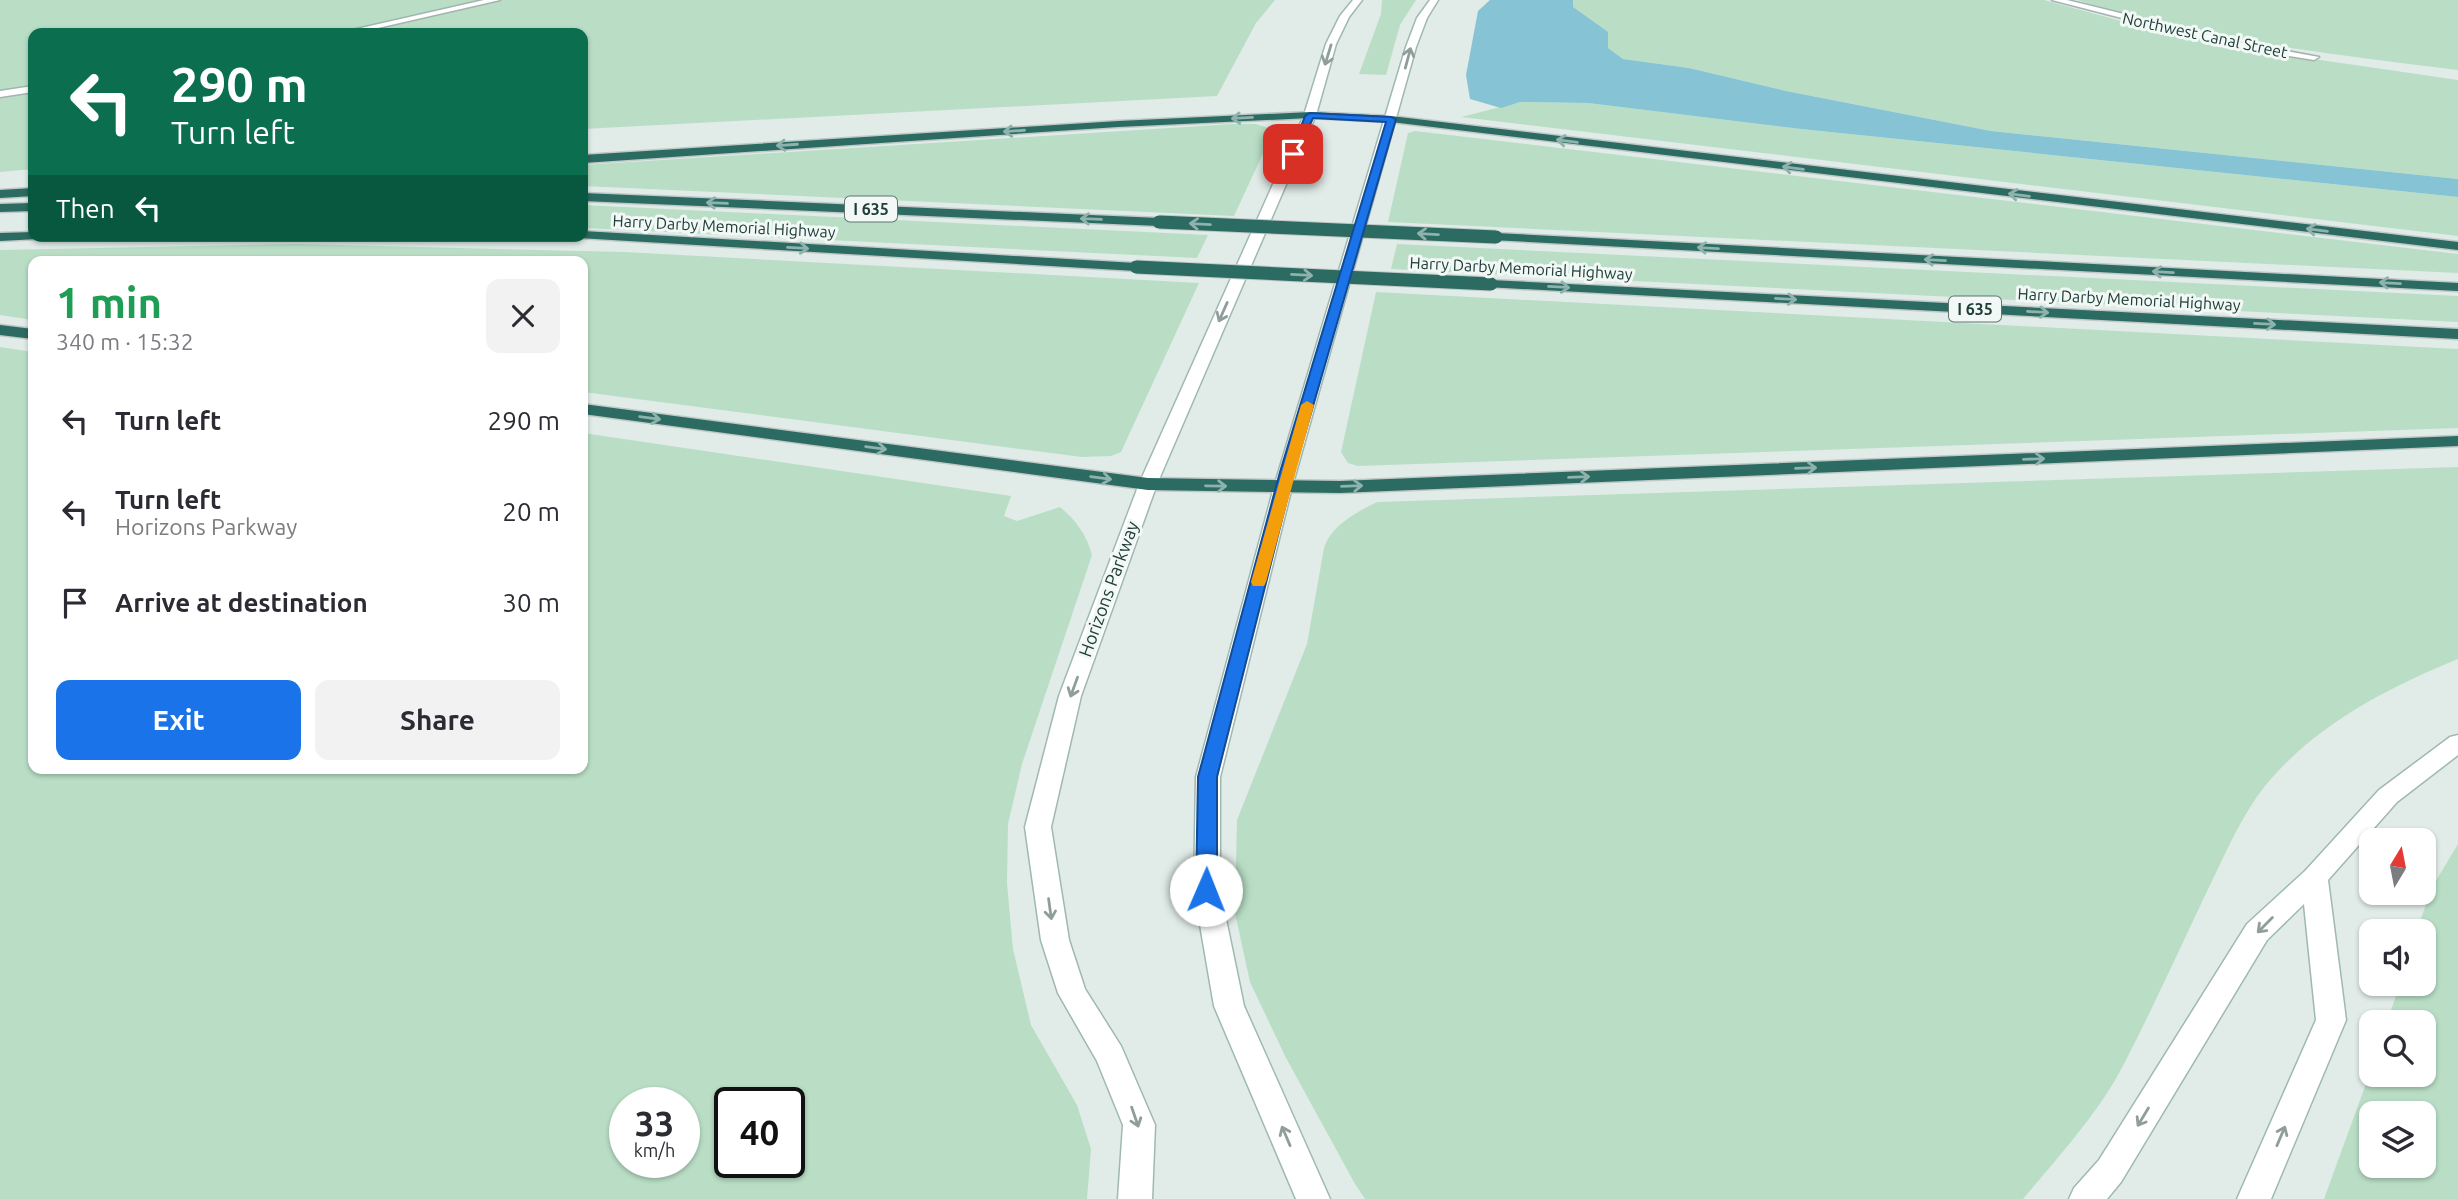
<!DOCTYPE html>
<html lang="en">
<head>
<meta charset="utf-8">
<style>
  body { margin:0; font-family:Ubuntu,sans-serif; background:#f2f2f3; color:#2b2b33; height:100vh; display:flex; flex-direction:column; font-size:26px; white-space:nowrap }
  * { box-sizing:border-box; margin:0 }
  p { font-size:23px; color:#7c7c81 }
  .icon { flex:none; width:38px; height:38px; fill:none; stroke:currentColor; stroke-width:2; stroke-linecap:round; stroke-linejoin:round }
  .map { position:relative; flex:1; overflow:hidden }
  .panel { position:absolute; left:28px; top:256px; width:560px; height:518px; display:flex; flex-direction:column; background:#fff; border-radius:14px; box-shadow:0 2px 5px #0004 }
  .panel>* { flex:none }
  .banner { position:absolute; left:28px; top:28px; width:560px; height:214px; border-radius:14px; box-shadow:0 2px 5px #0004; background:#0b6e4f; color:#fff; overflow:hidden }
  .needle { width:46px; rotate:10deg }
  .fabs { position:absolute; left:2359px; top:828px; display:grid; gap:14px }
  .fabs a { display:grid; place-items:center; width:77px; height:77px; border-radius:14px; background:#fff; box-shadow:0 2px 5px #0004; font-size:35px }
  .speed { position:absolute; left:609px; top:1087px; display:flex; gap:14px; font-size:35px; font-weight:700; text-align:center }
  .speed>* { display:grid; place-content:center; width:91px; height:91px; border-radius:50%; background:#fff; box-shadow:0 2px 5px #0004; line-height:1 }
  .speed small { font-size:18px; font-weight:400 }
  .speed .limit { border:4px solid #111; border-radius:10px; background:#fff; color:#111 }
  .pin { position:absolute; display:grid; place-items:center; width:60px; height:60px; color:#fff; margin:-30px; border-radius:14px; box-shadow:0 4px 10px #0006 }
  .me { position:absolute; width:77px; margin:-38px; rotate:1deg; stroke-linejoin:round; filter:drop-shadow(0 0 5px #0008) }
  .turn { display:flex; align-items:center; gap:24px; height:147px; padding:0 28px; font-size:32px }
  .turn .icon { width:91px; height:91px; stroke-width:2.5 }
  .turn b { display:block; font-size:49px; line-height:60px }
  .then { display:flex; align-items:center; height:66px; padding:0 28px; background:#0003; gap:14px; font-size:26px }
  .round { display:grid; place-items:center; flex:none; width:74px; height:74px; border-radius:14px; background:#f2f2f3 }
  .summary { display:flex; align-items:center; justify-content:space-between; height:119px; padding:0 28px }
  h1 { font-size:42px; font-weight:700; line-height:52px; color:#1e9e55 }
  .button { display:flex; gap:14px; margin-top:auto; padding:14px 28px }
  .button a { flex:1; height:80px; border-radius:14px; background:#1a73e8; color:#fff; font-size:28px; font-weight:700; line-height:80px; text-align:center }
  .button a+a { background:#f2f2f3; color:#2b2b33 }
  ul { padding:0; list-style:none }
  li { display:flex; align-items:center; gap:21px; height:91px; padding:0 28px }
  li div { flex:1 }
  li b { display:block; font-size:26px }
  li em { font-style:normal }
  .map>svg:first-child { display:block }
</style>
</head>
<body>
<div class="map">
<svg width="2458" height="1199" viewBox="0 0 2458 1199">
  <rect width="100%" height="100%" fill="#e1ece8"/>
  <g fill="#b9dec5" fill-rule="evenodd">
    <path d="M 0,0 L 1275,0 L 1256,23 L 1217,96 L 583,129 L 583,33 L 33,33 L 33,169 L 0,172 Z"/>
    <path d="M 1382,0 L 1416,0 L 1400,25 L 1386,75 L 1359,74 L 1381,14 Z"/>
    <path d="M 1573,0 L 2044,0 L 2158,31 L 2258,51 L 2458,80 L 2458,179 L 1991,131 L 1786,91 L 1689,68 L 1623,59 L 1608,48 L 1573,7 Z"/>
    <path d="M 2077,0 L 2458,0 L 2458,70 C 2330,54 2200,40 2077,0 Z"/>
    <path d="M 1520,102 L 1588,103 L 1801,129 L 2458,197 L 2458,236 L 1461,117 Z"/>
    <path d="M 1232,124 L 1256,124 L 1274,130 L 1234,216 L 583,186 L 583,165 Z"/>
    <path d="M 1415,131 L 2458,254 L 2458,273 L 1388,222 L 1408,133 Z"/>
    <path d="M 583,205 L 645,208 L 1208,235 L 1197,258 L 583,228 Z"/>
    <path d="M 296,244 L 625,252 L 1199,283 L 1121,452 L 1111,456 L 1082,457 L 583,392 L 583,261 L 33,261 L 33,320 L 0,315 L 0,250 Z"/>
    <path d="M 1397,244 L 2458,296 L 2458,322 L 1391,269 Z"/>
    <path d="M 1376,292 L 2458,349 L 2458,428 L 1358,466 L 1348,463 L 1341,452 Z"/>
    <path d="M 0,347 L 33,352 L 33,768 L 583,768 L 583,433 L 1011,496 L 1004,516 L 1017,521 L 1060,507 C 1075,519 1087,535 1092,555 L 1022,764 L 1008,824 L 1007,883 L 1013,949 L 1031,1025 L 1077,1105 L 1091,1149 L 1087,1199 L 0,1199 ZM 625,1102 L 684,1102 L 684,1162 L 625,1162 ZM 789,1102 L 789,1162 L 730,1162 L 730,1102 Z"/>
    <path d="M 2458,467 L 2458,659 C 2387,688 2315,725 2265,786 C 2241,816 2226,853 2209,887 C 2181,946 2154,1006 2124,1064 C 2098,1114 2059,1156 2023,1199 L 1365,1199 L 1355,1184 L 1285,1056 L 1250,982 L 1235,913 L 1237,820 L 1307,644 L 1324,548 C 1332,525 1355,513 1377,502 Z"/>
    <path d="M 2458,844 L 2458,1199 L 2324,1199 L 2371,1070 L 2371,1074 L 2424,1074 L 2424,1022 L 2387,1022 L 2400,984 L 2424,984 L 2424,931 L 2417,931 L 2431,889 ZM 2371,1113 L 2424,1113 L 2424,1166 L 2371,1166 Z"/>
  </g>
  <path fill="#86c3d4" d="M 1490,0 L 1573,0 L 1573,7 L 1608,32 L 1608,48 L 1623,59 L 1689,68 L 1786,91 L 1991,131 L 2458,179 L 2458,197 L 1801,129 L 1588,103 L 1520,102 L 1501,108 L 1470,99 L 1466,75 L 1478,11 Z"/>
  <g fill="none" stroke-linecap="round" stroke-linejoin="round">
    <g stroke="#a3b4af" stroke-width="3">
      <g id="street">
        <path d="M 484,0 L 500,0 L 356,33 L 339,33 Z"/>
        <path d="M 2052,0 L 2067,0 L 2238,42 L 2319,57 L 2314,60 L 2238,48 Z"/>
        <path d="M 33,86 L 33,92 L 0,97 L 0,91 Z"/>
      </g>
    </g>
    <g stroke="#9fb8b1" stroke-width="3">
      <g id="secondary">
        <path d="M 1353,0 L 1362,0 L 1349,17 L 1336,44 L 1316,115 L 1157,484 L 1081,696 L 1051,827 L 1069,940 L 1085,989 L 1121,1046 L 1155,1125 L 1152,1199 L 1118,1199 L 1123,1125 L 1097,1061 L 1058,993 L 1041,940 L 1025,827 L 1059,696 L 1139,484 L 1304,115 L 1326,44 L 1340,16 Z"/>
        <path d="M 1430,0 L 1438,0 L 1427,18 L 1416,47 L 1292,487 L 1220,777 L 1220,890 L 1244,1006 L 1330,1199 L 1296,1199 L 1214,1006 L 1194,890 L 1196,777 L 1274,487 L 1406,47 L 1417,18 Z"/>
        <path d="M 2458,735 L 2458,755 L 2397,802 L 2328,880 L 2346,1020 L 2271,1199 L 2237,1199 L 2316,1020 L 2304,904 L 2267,940 L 2121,1182 L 2107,1199 L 2069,1199 L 2074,1188 L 2099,1160 L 2247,924 L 2305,871 L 2379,790 L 2450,737 Z"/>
      </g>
    </g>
    <g stroke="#c1c9c7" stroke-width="3">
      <g id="highway">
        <path d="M 1310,112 L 1391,116 L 2458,242 L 2458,250 L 1391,122 L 1310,118 L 1118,127 L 583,163 L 583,155 L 1118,121 Z"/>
        <path d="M 33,188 L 33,196 L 0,198 L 0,190 Z"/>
        <path d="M 583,193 L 1159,218 L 1166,222 L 1159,226 L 583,201 Z"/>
        <path d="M 33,203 L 33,211 L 0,212 L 0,204 Z"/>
        <path d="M 583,231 L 1136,263 L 1143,267 L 1136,271 L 578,238 L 583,236 Z"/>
        <path d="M 33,232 L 33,236 L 40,236 L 38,239 L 0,241 L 0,233 Z"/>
        <path d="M 1496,233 L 2458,283 L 2458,291 L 1491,240 L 1491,234 Z"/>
        <path d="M 1491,280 L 2458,329 L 2458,339 L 1486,287 L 1484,284 Z"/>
        <path d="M 0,325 L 33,329 L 33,339 L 0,335 Z"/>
        <path d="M 583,404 L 1148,478 L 1340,481 L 2458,436 L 2458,446 L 1340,493 L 1148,490 L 583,414 Z"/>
      </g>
    </g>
    <use href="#street" fill="#fff" fill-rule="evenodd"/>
    <use href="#secondary" fill="#fff" fill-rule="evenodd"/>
    <use href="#highway" fill="#2b6b62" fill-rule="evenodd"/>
    <g stroke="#c1c9c7" stroke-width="15" stroke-linecap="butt">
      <g id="highway-bridge">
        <path d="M 1159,222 L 1496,237"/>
        <path d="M 1136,267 L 1491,284"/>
      </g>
    </g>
    <use href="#highway-bridge" stroke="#2b6b62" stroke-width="13"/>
  </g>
  <defs><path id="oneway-shaft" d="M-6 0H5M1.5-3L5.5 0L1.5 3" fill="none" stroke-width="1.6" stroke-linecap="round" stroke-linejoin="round" transform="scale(1.75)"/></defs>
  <g stroke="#909e9b">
    <use href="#oneway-shaft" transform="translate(1328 55) rotate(107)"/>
    <use href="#oneway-shaft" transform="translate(1408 58) rotate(-75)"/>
    <use href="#oneway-shaft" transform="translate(1223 312) rotate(114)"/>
    <use href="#oneway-shaft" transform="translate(1074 687) rotate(110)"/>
    <use href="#oneway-shaft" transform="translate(1050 909) rotate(82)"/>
    <use href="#oneway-shaft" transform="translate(2265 925) rotate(135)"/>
    <use href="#oneway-shaft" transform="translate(1135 1117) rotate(71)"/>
    <use href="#oneway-shaft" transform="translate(2143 1117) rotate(121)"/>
    <use href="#oneway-shaft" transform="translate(1286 1136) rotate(-113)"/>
    <use href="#oneway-shaft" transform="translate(2281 1136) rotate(-67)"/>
  </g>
  <g stroke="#8eb2ac">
    <use href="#oneway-shaft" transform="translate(1242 118) rotate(177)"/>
    <use href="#oneway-shaft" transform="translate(1014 131) rotate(176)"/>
    <use href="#oneway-shaft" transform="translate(1567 141) rotate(-173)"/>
    <use href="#oneway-shaft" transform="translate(787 145) rotate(176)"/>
    <use href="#oneway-shaft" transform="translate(1793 168) rotate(-173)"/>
    <use href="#oneway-shaft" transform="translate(2019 195) rotate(-173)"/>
    <use href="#oneway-shaft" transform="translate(717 203) rotate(-178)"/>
    <use href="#oneway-shaft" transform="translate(1091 219) rotate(-178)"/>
    <use href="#oneway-shaft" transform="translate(1200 224) rotate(-177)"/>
    <use href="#oneway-shaft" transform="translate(2317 230) rotate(-173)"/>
    <use href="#oneway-shaft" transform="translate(1428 234) rotate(-177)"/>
    <use href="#oneway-shaft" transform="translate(798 248) rotate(3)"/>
    <use href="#oneway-shaft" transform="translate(1708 248) rotate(-177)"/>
    <use href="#oneway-shaft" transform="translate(1935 260) rotate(-177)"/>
    <use href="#oneway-shaft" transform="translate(2163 272) rotate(-177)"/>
    <use href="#oneway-shaft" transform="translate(1302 275) rotate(3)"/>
    <use href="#oneway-shaft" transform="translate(2390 283) rotate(-177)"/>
    <use href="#oneway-shaft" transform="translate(1559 287) rotate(3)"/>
    <use href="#oneway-shaft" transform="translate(1786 299) rotate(3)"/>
    <use href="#oneway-shaft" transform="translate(2038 312) rotate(3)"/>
    <use href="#oneway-shaft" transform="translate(2265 324) rotate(3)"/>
    <use href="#oneway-shaft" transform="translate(650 418) rotate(8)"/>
    <use href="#oneway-shaft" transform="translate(876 448) rotate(8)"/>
    <use href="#oneway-shaft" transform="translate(2034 459) rotate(-2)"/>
    <use href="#oneway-shaft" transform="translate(1806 468) rotate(-2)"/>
    <use href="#oneway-shaft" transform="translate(1579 477) rotate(-2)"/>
    <use href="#oneway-shaft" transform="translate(1101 478) rotate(8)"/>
    <use href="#oneway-shaft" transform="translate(1216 486) rotate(1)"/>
    <use href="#oneway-shaft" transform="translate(1352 486) rotate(-2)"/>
  </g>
  <path fill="#1a73e8" stroke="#114b97" stroke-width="2" d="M 1310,113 L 1391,117 L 1396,119 L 1294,472 L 1217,777 L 1217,890 L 1214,896 L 1206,898 L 1199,896 L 1196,890 L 1198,777 L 1280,472 L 1386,122 L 1313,118 L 1297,154 L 1290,156 L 1305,116 Z"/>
  <path fill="#f59e0b" d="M 1307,401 L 1314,405 L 1266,582 L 1264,586 L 1253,586 L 1251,582 L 1301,405 Z"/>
  <g text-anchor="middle" stroke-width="6" stroke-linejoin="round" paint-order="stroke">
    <g font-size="16" fill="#203d37" stroke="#f1f8f5">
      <text transform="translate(2205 35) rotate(12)" y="6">Northwest Canal Street</text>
      <text transform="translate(724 226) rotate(3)" y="6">Harry Darby Memorial Highway</text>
      <text transform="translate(1521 268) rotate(3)" y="6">Harry Darby Memorial Highway</text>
      <text transform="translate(2129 299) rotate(3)" y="6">Harry Darby Memorial Highway</text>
    </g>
    <g fill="#f1f8f5" stroke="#5f7570" stroke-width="2">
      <rect x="845" y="196.5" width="52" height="25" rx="5"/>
      <rect x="1949" y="296.5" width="52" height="25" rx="5"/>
    </g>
    <g font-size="16" font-weight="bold" fill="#203d37">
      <text x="871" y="215">I 635</text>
      <text x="1975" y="315">I 635</text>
    </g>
    <g font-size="18" fill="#203d37" stroke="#f1f8f5">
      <text transform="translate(1109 589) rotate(-70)" y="6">Horizons Parkway</text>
    </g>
  </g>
</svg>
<div class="fabs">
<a><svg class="needle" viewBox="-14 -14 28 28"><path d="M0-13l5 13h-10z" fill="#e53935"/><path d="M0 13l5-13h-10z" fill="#7c7c81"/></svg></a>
<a><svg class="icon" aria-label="sound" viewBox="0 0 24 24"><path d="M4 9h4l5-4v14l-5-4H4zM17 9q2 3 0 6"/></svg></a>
<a><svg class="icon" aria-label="search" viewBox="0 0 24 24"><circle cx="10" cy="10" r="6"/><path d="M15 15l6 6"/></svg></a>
<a><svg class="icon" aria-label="layers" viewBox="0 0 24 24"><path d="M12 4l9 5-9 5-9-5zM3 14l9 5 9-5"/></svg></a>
</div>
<div class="speed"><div>33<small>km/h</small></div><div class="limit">40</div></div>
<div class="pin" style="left:1293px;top:154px;background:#d93025"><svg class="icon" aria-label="arrive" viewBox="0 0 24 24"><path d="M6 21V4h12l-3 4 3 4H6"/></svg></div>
<svg class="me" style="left:1206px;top:890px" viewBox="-20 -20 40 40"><circle r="19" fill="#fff"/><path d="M0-13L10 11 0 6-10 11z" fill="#1a73e8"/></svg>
<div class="banner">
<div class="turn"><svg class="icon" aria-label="left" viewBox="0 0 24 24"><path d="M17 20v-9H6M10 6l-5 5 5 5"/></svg><div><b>290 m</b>Turn left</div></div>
<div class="then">Then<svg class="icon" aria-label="left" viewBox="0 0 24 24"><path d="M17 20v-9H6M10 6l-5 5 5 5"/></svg></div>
</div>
<section class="panel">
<div class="summary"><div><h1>1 min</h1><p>340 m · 15:32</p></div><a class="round"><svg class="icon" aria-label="close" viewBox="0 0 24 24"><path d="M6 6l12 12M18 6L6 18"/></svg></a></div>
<ul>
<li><svg class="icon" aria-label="left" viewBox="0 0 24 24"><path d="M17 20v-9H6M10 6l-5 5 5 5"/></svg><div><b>Turn left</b></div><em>290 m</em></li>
<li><svg class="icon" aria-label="left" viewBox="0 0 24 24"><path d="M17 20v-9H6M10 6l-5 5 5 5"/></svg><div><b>Turn left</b><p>Horizons Parkway</p></div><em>20 m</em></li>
<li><svg class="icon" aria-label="arrive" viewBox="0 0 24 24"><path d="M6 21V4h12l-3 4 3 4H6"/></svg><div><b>Arrive at destination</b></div><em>30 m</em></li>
</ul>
<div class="button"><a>Exit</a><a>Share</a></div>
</section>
</div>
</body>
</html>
